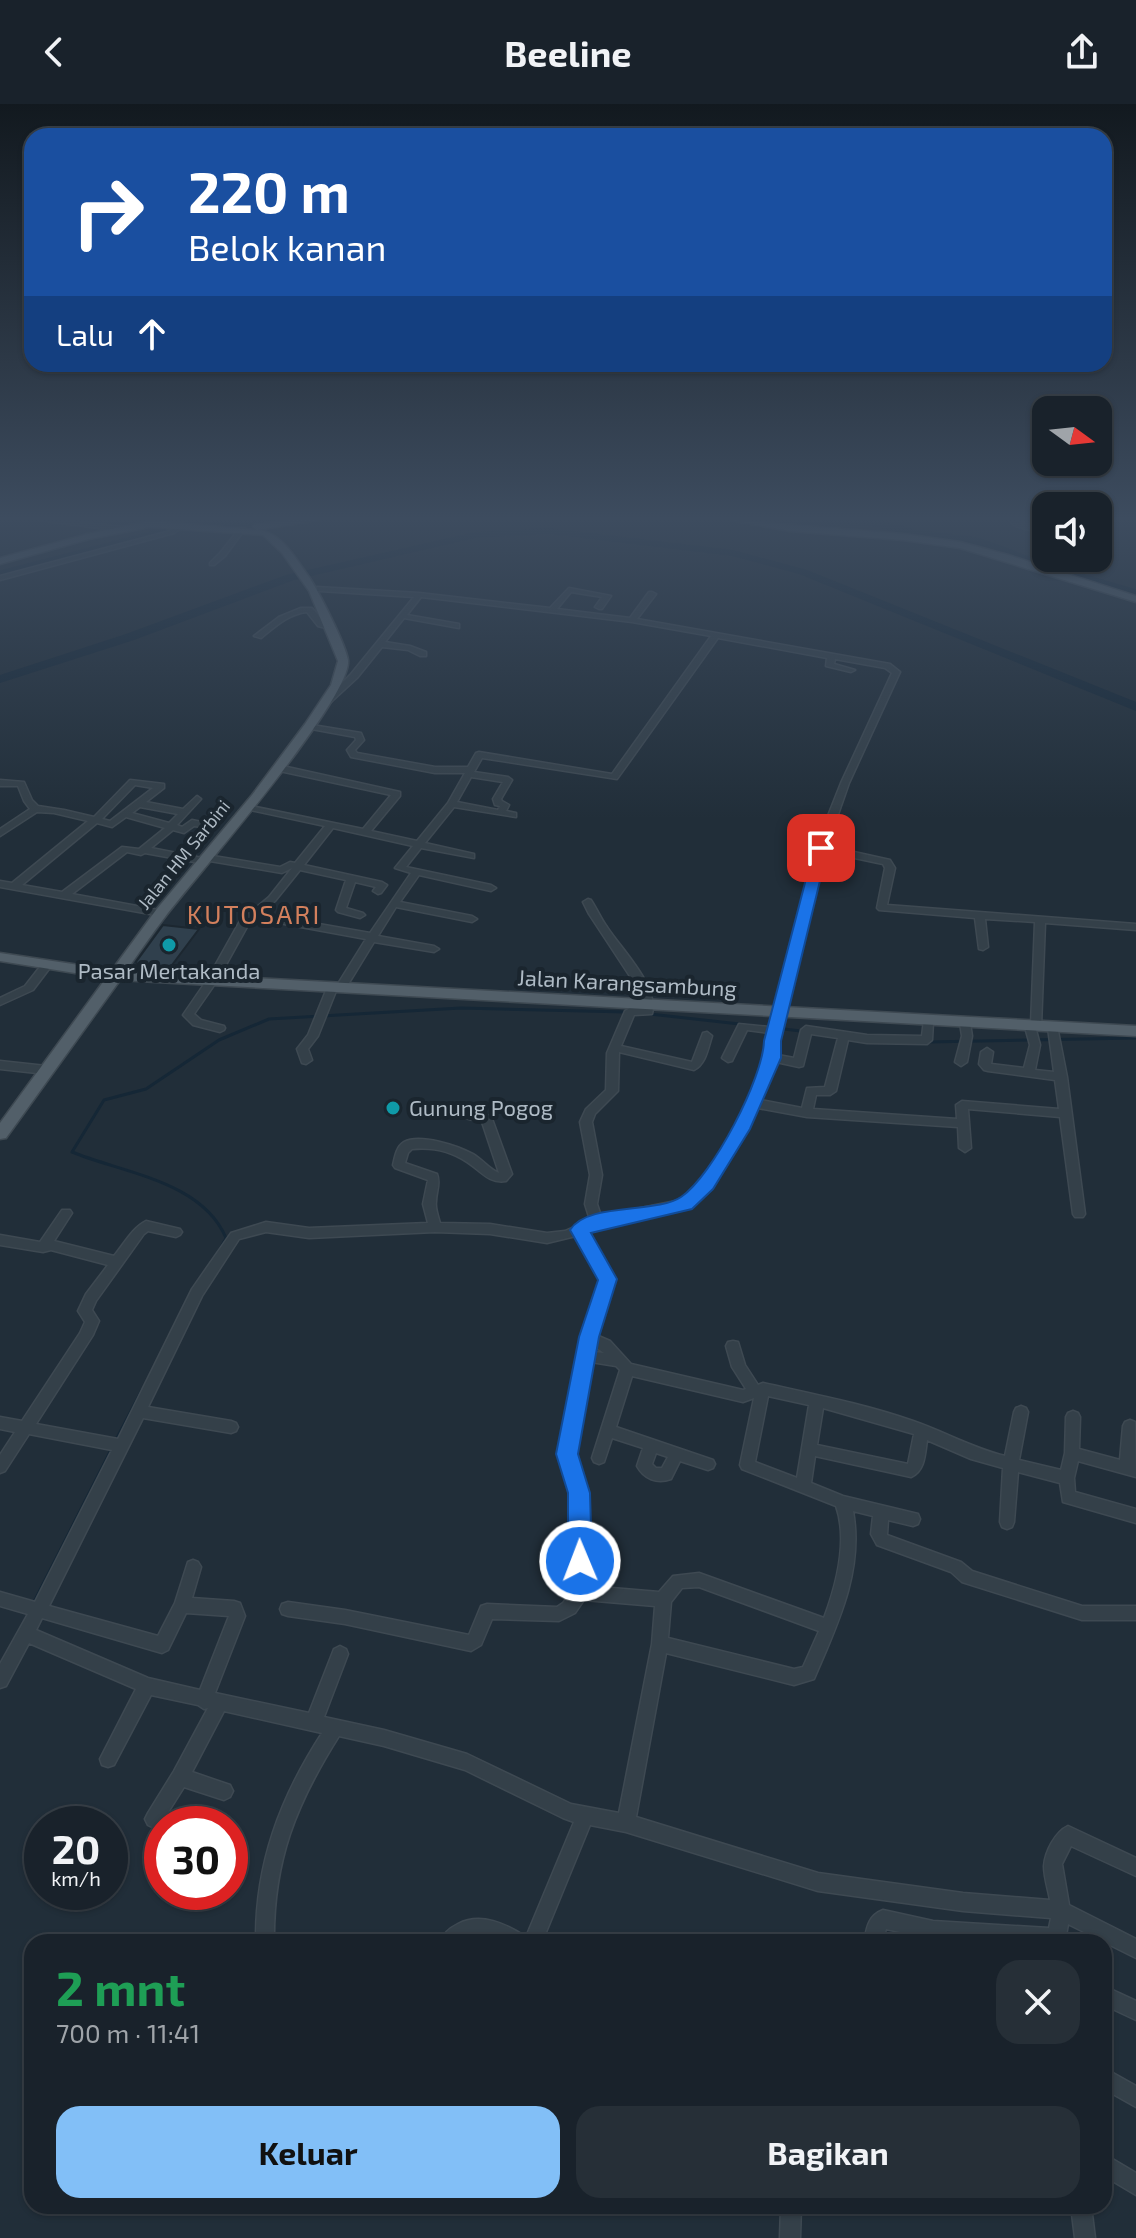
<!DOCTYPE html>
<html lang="id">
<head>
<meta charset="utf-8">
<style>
  body { margin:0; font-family:"Exo 2",sans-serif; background:#262f37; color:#f1f3f6; height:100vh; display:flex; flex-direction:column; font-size:30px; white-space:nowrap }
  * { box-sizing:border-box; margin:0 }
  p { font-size:26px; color:#9fa4a9 }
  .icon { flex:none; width:44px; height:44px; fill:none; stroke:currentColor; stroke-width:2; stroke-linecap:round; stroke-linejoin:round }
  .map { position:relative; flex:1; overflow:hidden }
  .side { position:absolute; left:24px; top:1830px; width:1088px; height:280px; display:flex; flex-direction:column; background:#19222b; border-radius:24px; box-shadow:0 2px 6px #0004,0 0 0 2px #373f47 }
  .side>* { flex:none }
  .top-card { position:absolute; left:24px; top:24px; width:1088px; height:244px; border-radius:24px; box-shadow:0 2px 6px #0004,0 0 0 2px #373f47; background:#1a4fa0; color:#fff; overflow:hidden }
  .needle { width:52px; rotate:105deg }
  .buttons { position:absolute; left:1032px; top:292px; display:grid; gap:16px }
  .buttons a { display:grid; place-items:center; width:80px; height:80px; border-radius:16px; background:#19222b; box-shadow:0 2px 6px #0004,0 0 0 2px #373f47; font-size:40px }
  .speed { position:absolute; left:24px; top:1702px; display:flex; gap:16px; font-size:40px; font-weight:700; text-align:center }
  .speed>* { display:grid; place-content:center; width:104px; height:104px; border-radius:50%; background:#19222b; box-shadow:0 2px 6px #0004,0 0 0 2px #373f47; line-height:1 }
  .speed small { font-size:20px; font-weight:400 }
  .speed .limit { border:12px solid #d22; background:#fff; color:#111 }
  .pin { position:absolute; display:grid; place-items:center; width:68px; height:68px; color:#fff; margin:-34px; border-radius:16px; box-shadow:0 4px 12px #0006 }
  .me { position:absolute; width:88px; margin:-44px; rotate:359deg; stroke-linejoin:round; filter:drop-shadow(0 0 6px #0008) }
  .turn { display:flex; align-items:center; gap:28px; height:168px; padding:0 32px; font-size:36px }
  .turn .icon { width:104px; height:104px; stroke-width:2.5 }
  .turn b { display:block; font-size:56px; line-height:68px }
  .then { display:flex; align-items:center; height:76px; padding:0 32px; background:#0003; gap:16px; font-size:30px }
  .round { display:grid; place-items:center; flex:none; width:84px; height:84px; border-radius:24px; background:#262f37 }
  .summary { display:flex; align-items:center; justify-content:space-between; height:136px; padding:0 32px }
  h1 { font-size:48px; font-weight:700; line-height:60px; color:#1e9e55 }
  .action { display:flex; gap:16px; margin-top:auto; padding:16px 32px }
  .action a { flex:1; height:92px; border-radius:24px; background:#82bff7; color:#111; font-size:32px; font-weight:700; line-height:92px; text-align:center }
  .action a+a { background:#262f37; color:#f1f3f6 }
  header { display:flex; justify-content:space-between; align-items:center; height:104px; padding:0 32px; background:#19222b; font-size:36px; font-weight:700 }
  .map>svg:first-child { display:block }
</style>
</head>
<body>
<header><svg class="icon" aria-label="back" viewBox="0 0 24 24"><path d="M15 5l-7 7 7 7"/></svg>Beeline<svg class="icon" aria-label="share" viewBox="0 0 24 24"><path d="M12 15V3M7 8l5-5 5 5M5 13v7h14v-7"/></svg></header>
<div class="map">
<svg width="1136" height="2134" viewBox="0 0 1136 2134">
  <rect width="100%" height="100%" fill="#212e39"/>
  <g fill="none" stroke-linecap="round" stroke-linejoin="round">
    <g stroke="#152736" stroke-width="3">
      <path d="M 650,910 L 801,927"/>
      <path d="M 928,938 L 1136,934"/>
      <path d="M 219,1147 L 226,1134 C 202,1077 123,1069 72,1048 L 104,996 L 146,985 L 219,936 L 269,915 L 461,904 L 627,908"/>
    </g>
    <g stroke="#152736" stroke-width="4">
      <path d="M 116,1337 L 142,1287"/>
      <path d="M 33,1501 L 113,1343"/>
    </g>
    <g stroke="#152736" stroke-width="7">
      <path d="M 824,416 L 876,419 L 915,429 L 978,437 L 1048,463 L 1136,489"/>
      <path d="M 214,421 L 271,416"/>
      <path d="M 0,470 L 166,427"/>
    </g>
    <path fill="#152736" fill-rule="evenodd" d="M 549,424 L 733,446 L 807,466 L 1136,598 L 1136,607 L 799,470 L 732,452 L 549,430 L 475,434 L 294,476 L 134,536 L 0,579 L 0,571 L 126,530 L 286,471 L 475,428 Z"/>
  </g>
  <path fill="#30404d" stroke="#1c2730" stroke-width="2" d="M 163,821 L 199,825 L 169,865 L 140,863 L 136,858 Z"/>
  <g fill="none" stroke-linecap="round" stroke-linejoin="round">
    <g stroke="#3e4952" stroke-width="3">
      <g id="minor">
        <path d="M 38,416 L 60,416 L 122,423 L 125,425 L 122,427 Z"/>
        <path d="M 1009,416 C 1020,416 1034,424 1046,427 L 1046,431 L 1016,422 Z"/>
        <path d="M 182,419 L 185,421 L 184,422 L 174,429 L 0,476 L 0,472 L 170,427 Z"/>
        <path d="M 240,424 L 245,425 L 225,452 L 214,461 L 210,461 L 210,459 L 220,449 Z"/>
        <path d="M 317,483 L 419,489 L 550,504 L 569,484 L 611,492 L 602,505 L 599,505 L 595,503 L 602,493 L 571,488 L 557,505 L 630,514 L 649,488 L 652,488 L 656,490 L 637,515 L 890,560 L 900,568 L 849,679 L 827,742 L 890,756 L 895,764 L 887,801 L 1136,820 L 1136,826 L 1045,819 L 1041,923 L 1036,926 L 1040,941 L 1035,966 L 1054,968 L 1048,924 L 1049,922 L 1057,922 L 1067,973 L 1085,1110 L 1083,1113 L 1075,1113 L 1073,1110 L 1060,1013 L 968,1005 L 971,1044 L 965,1048 L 959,1044 L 958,1023 L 807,1013 L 758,1004 L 710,1083 L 689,1103 L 599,1122 L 586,1128 L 613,1175 L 596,1231 L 610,1237 L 631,1260 L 743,1286 L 746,1285 L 732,1263 L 726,1242 L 728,1238 L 733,1237 L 738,1238 L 745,1261 L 758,1281 L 763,1279 C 812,1290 865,1300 913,1317 C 945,1328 972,1344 1005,1352 L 1014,1308 L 1016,1304 L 1021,1302 L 1026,1304 L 1028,1308 L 1019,1356 L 1061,1366 L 1065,1349 L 1066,1313 L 1068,1309 L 1073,1307 L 1078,1309 L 1080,1313 L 1079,1345 L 1120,1356 L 1123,1322 L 1125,1318 L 1130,1316 L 1135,1318 L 1136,1373 L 1078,1357 L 1074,1374 L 1075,1388 L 1136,1405 L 1136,1419 L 1063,1398 L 1060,1379 L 1018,1368 L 1014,1418 L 1012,1423 L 1007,1425 L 1002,1423 L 1000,1418 L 1003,1364 L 971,1355 L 927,1336 C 925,1350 925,1367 911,1373 L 815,1352 L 811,1379 L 843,1392 L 918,1410 L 920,1415 L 918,1420 L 913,1422 L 888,1416 L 887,1431 L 961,1458 L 972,1467 L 1082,1502 L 1136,1502 L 1136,1516 L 1082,1516 L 962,1478 L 951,1468 L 877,1441 L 871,1430 L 873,1412 L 853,1407 C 864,1467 837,1521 814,1575 L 794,1581 L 666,1549 L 636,1713 L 818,1769 L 963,1789 L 1050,1796 C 1048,1785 1044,1773 1044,1762 C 1045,1748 1055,1728 1068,1722 L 1136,1754 L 1136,1772 L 1071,1742 L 1062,1760 L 1069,1801 L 1136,1835 L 1136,1854 L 1068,1820 L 1065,1838 L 976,1838 L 933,1835 L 886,1825 L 882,1838 L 864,1838 C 867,1823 868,1812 883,1806 L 933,1817 L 1049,1824 L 1051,1814 L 963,1807 L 818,1787 L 626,1728 L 590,1721 L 542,1838 L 499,1838 L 483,1833 L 475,1832 L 463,1838 L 440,1838 C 443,1829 450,1824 458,1820 C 481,1808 506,1820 526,1833 L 574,1718 L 563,1714 L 465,1666 L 384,1642 L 339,1632 C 296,1700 273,1757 274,1838 L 256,1838 C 255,1760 280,1694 322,1629 L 224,1607 L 192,1668 L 230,1681 L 233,1687 L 230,1693 L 224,1696 L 184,1683 L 160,1721 L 154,1724 L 148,1721 L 145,1715 L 148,1709 L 174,1667 L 208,1604 L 204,1605 L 198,1601 L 151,1591 L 114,1661 L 108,1663 L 102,1661 L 100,1655 L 136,1585 L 29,1539 L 6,1582 L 0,1584 L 0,1560 L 28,1510 L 0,1502 L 0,1488 L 35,1498 L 112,1346 L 29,1330 L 5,1367 L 0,1369 L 0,1351 L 15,1328 L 0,1325 L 0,1313 L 22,1317 L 80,1229 L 85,1218 L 78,1207 L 86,1190 L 108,1161 L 51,1146 L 43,1148 L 0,1141 L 0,1131 L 40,1138 L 62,1106 L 70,1106 L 72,1109 L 54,1137 L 114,1152 C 124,1140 132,1124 146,1117 L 180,1125 L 182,1128 L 180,1131 L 176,1133 L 148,1127 L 144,1130 L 96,1197 L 92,1206 L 99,1217 L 93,1231 L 36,1320 L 118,1335 L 192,1185 L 231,1129 L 266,1118 L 309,1124 L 428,1119 L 423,1100 L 428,1076 L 395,1064 L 393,1061 C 395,1053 396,1043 404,1038 C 420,1029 458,1042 473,1050 C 483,1056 489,1065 499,1069 L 482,1018 L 452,1011 L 450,1008 L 452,1005 L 456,1004 L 491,1012 L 512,1070 L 506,1077 C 489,1080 481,1067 467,1058 C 451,1047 431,1043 412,1045 L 408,1049 L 405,1059 L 437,1070 C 441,1080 436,1087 436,1098 C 435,1104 438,1112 440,1119 L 490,1120 L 547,1129 L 565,1127 L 590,1116 L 585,1100 L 590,1071 L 580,1018 L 586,1005 L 606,986 L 607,949 L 625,907 L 630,904 L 643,904 L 642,896 L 637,883 L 589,810 L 583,798 L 588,795 L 591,796 C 597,805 601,815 607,823 C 622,846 659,882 652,910 L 634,911 L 621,942 L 692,958 L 703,929 L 707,928 L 712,932 C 708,944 706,960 694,966 L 619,948 L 618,987 L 595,1010 L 592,1018 L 602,1071 L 597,1100 L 601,1112 L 681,1096 L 702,1077 L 743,1011 L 766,954 L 769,929 L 747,926 L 732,957 L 728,958 L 722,954 L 739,920 L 770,923 L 820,732 L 841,679 L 892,569 L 885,564 L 835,555 L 834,560 L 855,566 L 851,568 L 826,562 L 827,554 L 718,534 L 617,675 L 482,654 L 474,668 L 508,673 L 512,676 L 501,695 L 502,697 L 509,701 L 506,707 L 516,709 L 516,713 L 454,703 L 425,739 L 474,750 L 474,754 L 421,744 L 406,763 L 491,781 L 496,784 L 491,787 L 419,771 L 400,798 L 472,812 L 477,815 L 472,818 L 396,803 L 378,832 L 434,842 L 439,845 L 434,848 L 374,838 L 344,887 L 336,887 L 318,932 L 308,945 L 312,956 L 306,960 L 302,959 L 297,945 L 308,931 L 327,884 L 332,881 L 336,883 L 366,835 L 279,819 L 274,816 L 279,813 L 370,829 L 411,769 L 395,764 L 413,742 L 333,724 L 304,761 L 382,778 L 387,781 L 381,789 L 378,790 L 373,787 L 376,783 L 355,778 L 346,804 L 363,809 L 365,811 L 360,814 L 338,808 L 336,806 L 346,776 L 300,766 L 275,797 L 248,821 L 217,877 L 194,910 L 201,916 L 224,922 L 225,924 L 224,926 L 220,928 L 193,921 L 183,911 L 207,876 L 240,817 L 269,793 L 292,764 L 282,769 L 210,757 L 205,760 L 145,749 L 141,751 L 127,748 L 72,790 L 164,807 L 164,811 L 161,812 L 0,783 L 0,777 L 12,779 L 88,717 L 54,709 L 37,708 L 0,732 L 0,725 L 30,705 L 24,697 L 18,682 L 0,682 L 0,676 L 24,678 L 32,696 L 38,702 L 64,706 L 94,713 L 130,676 L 164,680 L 164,684 L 146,698 L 183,705 L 197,692 L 201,695 L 177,721 L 182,723 L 192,716 L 206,719 L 214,709 L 220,709 L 222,711 L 211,724 L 194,722 L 184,729 L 173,726 L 151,744 L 202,754 L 207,751 L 280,763 L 290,758 L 295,759 L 325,722 L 246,705 L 246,701 L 363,725 L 391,691 L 275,666 L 274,664 L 278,661 L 400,688 L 400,692 L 371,727 L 417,737 L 448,699 L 465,669 L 435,669 L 351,653 L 347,646 L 356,636 L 355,633 L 306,624 L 306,620 L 361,629 L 364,636 L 355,646 L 357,649 L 435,663 L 468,663 L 476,649 L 479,648 L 612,670 L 711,532 L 632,518 L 421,493 L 407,511 L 459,520 L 459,524 L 404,514 L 385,538 L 410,542 L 426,548 L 426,552 L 420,552 L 408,546 L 382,543 L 357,574 L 318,610 L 315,610 L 315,606 L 351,570 L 414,493 L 320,487 L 317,487 ZM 471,673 L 503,678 L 493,695 L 495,701 L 500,702 L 498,706 L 457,698 ZM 135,681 L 153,684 L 110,717 L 102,715 ZM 140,703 L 178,710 L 169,719 L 132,709 ZM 126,713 L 165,724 L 139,745 L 122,743 L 62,788 L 22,781 L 97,719 L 112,723 ZM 826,748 L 883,760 L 885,764 L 877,804 L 879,806 L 975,814 L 979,845 L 983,846 L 988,843 L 985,815 L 1035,818 L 1031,920 L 1025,923 L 1030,941 L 1024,964 L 991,960 L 993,948 L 987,944 L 981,948 L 979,960 L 984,966 L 988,967 L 1055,976 L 1059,1005 L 962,997 L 956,1001 L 957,1015 L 813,1005 L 816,991 L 830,991 L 836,987 L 848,936 L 867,939 L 927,940 L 932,936 L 933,918 L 932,916 L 924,916 L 922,932 L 867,931 L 806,922 L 801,926 L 794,954 L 778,951 L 777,937 ZM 811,930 L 838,934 L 825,983 L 807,984 L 802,1004 L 761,996 L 776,958 L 799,963 L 803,962 ZM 266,1128 L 309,1134 L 435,1128 L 490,1130 L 547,1139 L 576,1132 L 601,1175 L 582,1233 L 560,1350 L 572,1389 L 572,1486 L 563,1499 L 557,1503 L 487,1500 L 481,1502 L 469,1531 L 345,1506 L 288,1498 L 282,1500 L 280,1505 L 282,1510 L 288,1512 L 345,1520 L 471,1547 L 481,1541 L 492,1515 L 559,1517 L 575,1509 L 584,1496 L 655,1502 L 652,1540 L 619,1709 L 571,1700 L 467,1650 L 384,1626 L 324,1613 L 348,1550 L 346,1545 L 340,1542 L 334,1545 L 309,1609 L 215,1589 L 245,1512 L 240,1499 L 234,1497 L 192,1494 L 201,1463 L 198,1458 L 193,1456 L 188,1458 L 175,1499 L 158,1532 L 49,1502 L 143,1314 L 231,1329 L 236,1327 L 238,1323 L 236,1319 L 231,1317 L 148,1303 L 202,1192 L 239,1135 ZM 594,1242 L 604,1249 L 593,1248 ZM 591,1258 L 616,1262 L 620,1266 L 592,1354 L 594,1358 L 599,1360 L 604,1358 L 612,1334 L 643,1344 L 637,1362 C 644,1375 657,1380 671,1375 L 680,1357 L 708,1366 L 713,1364 L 715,1360 L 713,1356 L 616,1323 L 632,1272 L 743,1298 L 754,1294 L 740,1361 L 742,1365 L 836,1402 C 848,1436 836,1482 824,1514 L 699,1469 L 673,1472 L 659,1488 L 588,1482 L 586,1389 L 574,1350 ZM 768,1292 L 809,1301 L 797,1374 L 755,1358 ZM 823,1304 L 914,1330 L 908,1360 L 817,1341 ZM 656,1349 L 668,1353 L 662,1364 L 656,1364 L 652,1360 ZM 699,1483 L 819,1527 L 803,1563 L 794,1565 L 668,1534 L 671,1498 L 682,1484 ZM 186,1509 L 229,1512 L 200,1586 L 148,1574 L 36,1526 L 42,1514 L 162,1549 L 168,1546 Z"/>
        <path d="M 301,504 L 312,504 L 324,518 L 334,523 L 330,525 L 318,522 L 307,508 C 288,510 275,523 261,534 L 254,532 L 279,513 Z"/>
        <path d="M 47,858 L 52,861 L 33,886 L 0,901 L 0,894 L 25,882 L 43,859 Z"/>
        <path d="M 965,916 L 970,919 L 972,932 L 967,958 L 961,962 L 955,958 L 962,932 L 960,919 Z"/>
        <path d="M 0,957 L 46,962 L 52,966 L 46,970 L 0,965 Z"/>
        <path d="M 1104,1882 L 1136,1897 L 1136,1916 L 1104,1901 Z"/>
        <path d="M 1104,1964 L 1136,1982 L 1136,2003 L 1104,1985 Z"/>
        <path d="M 1104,2050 L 1136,2069 L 1136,2091 L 1104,2072 Z"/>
        <path d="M 781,2102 L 801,2102 L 800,2134 L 780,2134 Z"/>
        <path d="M 1071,2102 L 1091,2102 L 1095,2134 L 1075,2134 Z"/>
      </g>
    </g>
    <g stroke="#3e4952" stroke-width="3">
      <g id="major">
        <path d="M 291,416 L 318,416 L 257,426 C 281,427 296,455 309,473 C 318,486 346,541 348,556 C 353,594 195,773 165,813 C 151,831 139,849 126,867 L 1136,922 L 1136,932 L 120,876 L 6,1034 L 0,1035 L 0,1019 L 106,874 L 0,857 L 0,849 L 112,866 L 156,806 L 252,691 L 305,620 L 331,581 L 338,557 L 309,487 L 282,449 L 263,431 L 150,423 L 89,435 L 0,460 L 0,454 L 88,430 L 150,417 L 257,426 L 253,423 L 254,421 Z"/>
        <path d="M 730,416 L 903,430 L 960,438 L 1008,451 L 1136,492 L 1136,498 L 960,444 L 903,436 L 790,427 Z"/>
      </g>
    </g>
    <use href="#minor" fill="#344049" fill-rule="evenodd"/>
    <use href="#major" fill="#525f69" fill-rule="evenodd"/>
  </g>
  <linearGradient id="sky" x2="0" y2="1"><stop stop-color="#12191f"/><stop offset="0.58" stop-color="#3d4c5f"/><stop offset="1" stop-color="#3d4c5f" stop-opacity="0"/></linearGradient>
  <rect width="1136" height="715" fill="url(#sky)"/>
  <path fill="#1a73e8" stroke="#114b97" stroke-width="2" d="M 821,740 L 828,744 L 781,937 L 781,954 L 750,1025 L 713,1085 L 692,1105 L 591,1129 L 617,1175 L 599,1233 L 578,1350 L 590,1389 L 592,1457 L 588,1464 L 580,1468 L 572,1464 L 568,1457 L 568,1389 L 556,1350 L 579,1233 L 598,1176 L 570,1126 C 587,1098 656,1110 681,1093 C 713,1071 763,974 764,937 L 814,744 Z"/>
  <g fill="#0f9aa8" stroke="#1a252e" stroke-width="3">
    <circle cx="169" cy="841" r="8"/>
    <circle cx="393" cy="1004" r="8"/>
  </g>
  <g text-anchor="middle" stroke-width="8" stroke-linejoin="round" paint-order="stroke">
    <g font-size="18" fill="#afbbc5" stroke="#1a252e">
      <text transform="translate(184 751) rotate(-51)" y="6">Jalan HM Sarbini</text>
    </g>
    <g font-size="22" fill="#afbbc5" stroke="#1a252e">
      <text x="169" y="875">Pasar Mertakanda</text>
      <text x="409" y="1012" text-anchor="start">Gunung Pogog</text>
    </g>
    <g font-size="22" fill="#afbbc5" stroke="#1a252e">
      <text transform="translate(627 879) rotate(3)" y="8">Jalan Karangsambung</text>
    </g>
    <g font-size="26" letter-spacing="2" fill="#d3805d" stroke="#1a252e">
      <text x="254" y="820">KUTOSARI</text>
    </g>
  </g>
</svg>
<div class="buttons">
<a><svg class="needle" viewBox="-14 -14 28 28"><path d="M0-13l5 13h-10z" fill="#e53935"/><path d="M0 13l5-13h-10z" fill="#9fa4a9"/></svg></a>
<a><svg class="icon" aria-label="sound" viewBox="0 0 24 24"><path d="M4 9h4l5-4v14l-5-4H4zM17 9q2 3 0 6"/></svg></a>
</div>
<div class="speed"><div>20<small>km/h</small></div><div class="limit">30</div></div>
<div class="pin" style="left:821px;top:744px;background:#d93025"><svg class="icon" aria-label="arrive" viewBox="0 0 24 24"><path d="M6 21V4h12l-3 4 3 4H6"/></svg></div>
<svg class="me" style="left:580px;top:1457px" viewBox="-20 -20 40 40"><circle r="17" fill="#1a73e8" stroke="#fff" stroke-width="3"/><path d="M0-11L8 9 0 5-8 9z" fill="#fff"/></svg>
<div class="top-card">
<div class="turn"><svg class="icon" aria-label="right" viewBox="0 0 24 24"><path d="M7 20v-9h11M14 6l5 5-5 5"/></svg><div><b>220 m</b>Belok kanan</div></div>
<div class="then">Lalu<svg class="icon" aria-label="ahead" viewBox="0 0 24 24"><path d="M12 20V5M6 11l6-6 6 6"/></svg></div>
</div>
<section class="side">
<div class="summary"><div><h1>2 mnt</h1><p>700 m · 11:41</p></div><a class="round"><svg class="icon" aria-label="close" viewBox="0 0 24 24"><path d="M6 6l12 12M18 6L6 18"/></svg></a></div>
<div class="action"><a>Keluar</a><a>Bagikan</a></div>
</section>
</div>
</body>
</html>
